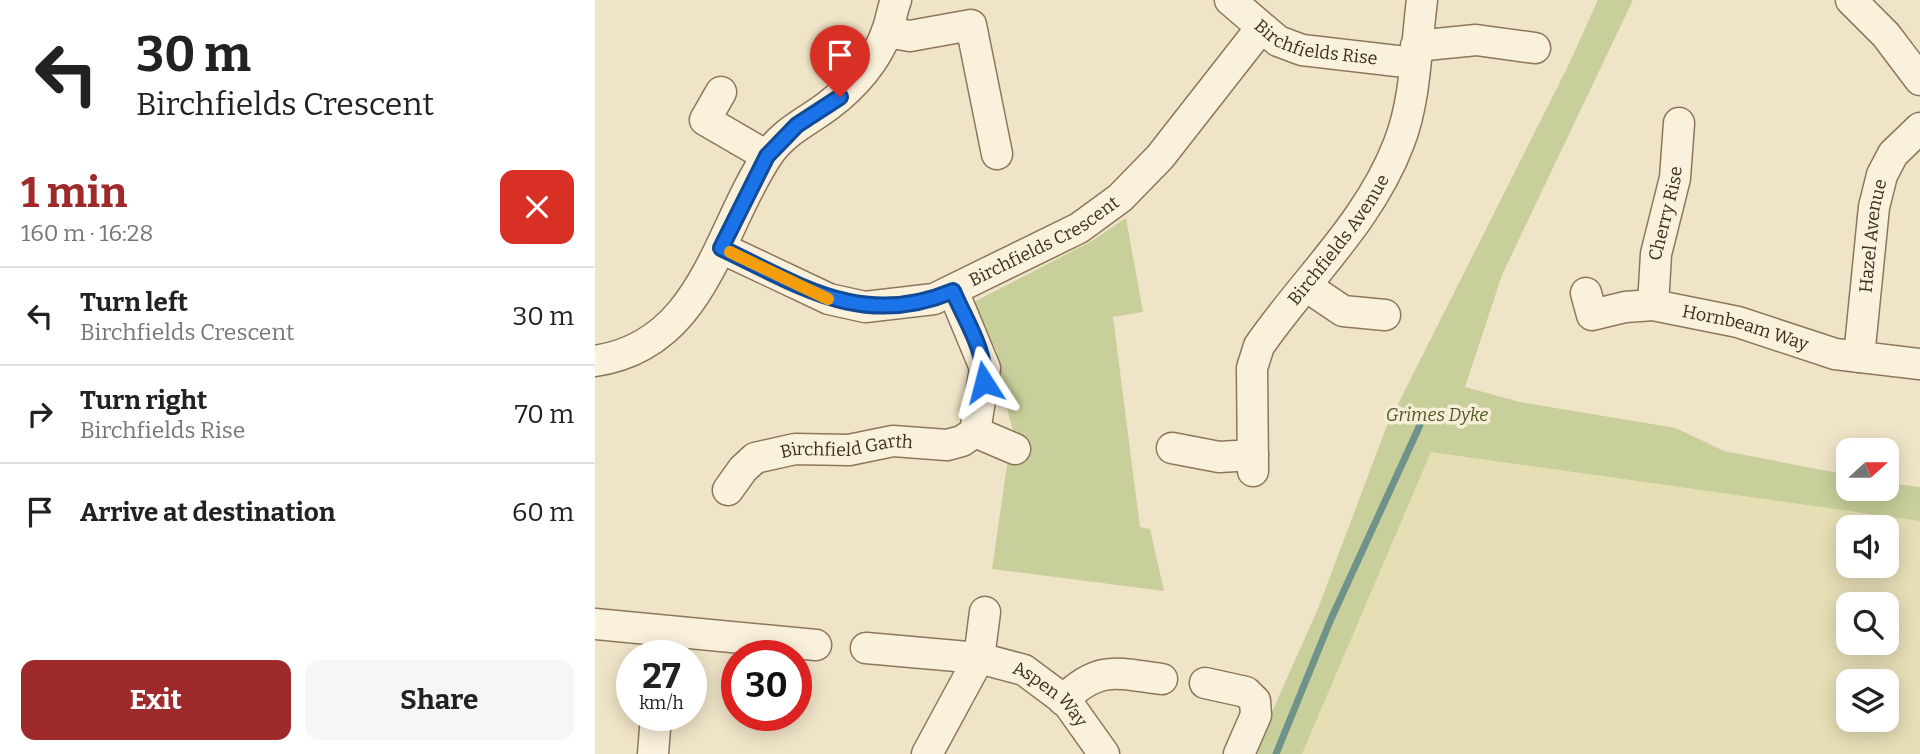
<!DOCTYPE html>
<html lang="en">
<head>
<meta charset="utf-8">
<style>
  body { margin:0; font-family:Bitter,serif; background:#f6f6f6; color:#222; height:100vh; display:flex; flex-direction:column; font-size:26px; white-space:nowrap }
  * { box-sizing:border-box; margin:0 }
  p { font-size:23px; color:#767676 }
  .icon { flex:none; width:38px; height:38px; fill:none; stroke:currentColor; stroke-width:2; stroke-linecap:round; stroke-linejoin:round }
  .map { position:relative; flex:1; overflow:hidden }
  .details { display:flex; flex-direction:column; background:#fff; width:595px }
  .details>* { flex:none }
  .banner { background:#fff; color:#222; overflow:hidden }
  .needle { width:46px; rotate:69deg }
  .tools { position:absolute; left:1241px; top:438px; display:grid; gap:14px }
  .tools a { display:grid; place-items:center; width:63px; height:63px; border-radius:14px; background:#fff; box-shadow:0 4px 18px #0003; font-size:35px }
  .speed { position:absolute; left:21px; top:640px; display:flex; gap:14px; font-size:35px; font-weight:700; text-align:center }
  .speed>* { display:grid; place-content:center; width:91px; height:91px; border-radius:50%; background:#fff; box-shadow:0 4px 18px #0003; line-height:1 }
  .speed small { font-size:18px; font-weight:400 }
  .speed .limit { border:10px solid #d22; background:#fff; color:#111 }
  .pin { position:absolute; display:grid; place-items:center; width:60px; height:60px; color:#fff; margin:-72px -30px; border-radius:50% 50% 50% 0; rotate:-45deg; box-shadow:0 0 7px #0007 }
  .pin .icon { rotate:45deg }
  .me { position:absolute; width:77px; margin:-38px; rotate:351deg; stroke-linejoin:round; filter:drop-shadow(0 0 5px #0008) }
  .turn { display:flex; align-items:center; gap:24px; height:147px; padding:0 21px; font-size:32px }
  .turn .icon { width:91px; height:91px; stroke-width:2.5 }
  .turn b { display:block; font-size:49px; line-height:60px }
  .round { display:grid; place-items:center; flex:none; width:74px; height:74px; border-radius:14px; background:#f6f6f6 }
  .overview { display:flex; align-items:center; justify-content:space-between; height:119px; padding:0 21px }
  h1 { font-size:42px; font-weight:700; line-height:52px; color:#9e2a2b }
  .primary-button { display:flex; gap:14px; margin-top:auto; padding:14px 21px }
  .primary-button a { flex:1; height:80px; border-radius:14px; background:#9e2a2b; color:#fff; font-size:28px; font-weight:700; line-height:80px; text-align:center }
  .primary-button a+a { background:#f6f6f6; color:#222 }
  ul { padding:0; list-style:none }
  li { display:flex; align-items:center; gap:21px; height:98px; padding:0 21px; border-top:2px solid #e0e0e0 }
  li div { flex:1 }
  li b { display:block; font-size:26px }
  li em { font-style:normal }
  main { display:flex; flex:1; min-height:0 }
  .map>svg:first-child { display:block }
</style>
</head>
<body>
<main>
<section class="details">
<div class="banner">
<div class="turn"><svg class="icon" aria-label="left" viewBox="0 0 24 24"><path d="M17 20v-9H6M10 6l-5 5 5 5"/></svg><div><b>30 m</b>Birchfields Crescent</div></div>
</div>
<div class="overview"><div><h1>1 min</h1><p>160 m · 16:28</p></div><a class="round" style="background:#d93025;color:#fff"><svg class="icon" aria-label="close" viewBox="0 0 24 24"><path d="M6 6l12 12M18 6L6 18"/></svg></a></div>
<ul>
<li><svg class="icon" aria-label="left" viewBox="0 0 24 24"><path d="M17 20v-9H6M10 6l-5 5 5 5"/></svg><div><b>Turn left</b><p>Birchfields Crescent</p></div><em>30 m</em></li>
<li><svg class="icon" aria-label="right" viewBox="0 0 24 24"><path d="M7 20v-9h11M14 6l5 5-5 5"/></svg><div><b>Turn right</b><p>Birchfields Rise</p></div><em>70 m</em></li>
<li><svg class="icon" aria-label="arrive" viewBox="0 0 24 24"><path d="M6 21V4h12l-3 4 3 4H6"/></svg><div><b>Arrive at destination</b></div><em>60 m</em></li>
</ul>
<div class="primary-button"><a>Exit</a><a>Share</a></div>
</section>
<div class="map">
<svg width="1325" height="754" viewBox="0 0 1325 754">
  <rect width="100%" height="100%" fill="#f0e4c8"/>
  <path fill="#e6deb5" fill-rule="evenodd" d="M 836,452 L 1325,521 L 1325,754 L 707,754 ZM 1253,527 L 1292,527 L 1292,565 L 1253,565 ZM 1253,604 L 1292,604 L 1292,642 L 1253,642 ZM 1253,681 L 1292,681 L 1292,719 L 1253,719 Z"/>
  <g fill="#c9cf9b">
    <path d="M 1003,0 L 1038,0 L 907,275 L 870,387 L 925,402 L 1081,428 L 1129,451 L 1253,475 L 1253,488 L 1292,488 L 1292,483 L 1325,487 L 1325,521 L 836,452 L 707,754 L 658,754 L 722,611 L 791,428 L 973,66 Z"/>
    <path d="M 531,218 L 548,312 L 518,317 L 545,527 L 555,529 L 569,591 L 397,569 L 412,465 L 420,449 L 419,434 L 409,398 L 402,351 L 379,309 L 379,302 L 495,242 Z"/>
  </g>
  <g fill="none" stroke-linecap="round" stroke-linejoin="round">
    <path stroke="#6f938a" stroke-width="7" d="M 681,754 L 736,619 L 825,425"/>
    <g stroke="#8d765c" stroke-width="33">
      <g id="minor">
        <path id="s1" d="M 635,0 L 683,41 L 707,50 L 819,63"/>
        <path d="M 1256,0 L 1291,35 L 1325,80"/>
        <path d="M 292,32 L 315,36 L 376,25 L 402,154"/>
        <path d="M 821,46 L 881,40 L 940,48"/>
        <path d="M 126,92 L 110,120 L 172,156"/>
        <path id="s2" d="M 126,248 L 234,299 L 270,307 L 339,299 L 484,228 L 525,198 L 565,157 L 666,28"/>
        <path d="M 711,286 L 748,311 L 790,315"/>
        <path id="s3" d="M 991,293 L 997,315 L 1030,307 L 1058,305 L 1143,322 L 1240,354 L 1325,364"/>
        <path id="s4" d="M 1058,305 L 1061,254 L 1080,178 L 1084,123"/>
        <path id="s5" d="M 1264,357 L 1279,207 L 1287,175 L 1298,154 L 1325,128"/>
        <path d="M 0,361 C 109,345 122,231 173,155 C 189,131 212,122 234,105 C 259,86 282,60 292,31 C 296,21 297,10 301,0"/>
        <path d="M 380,432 L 420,449"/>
        <path d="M 577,448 L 624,457 L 658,455"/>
        <path id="s6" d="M 658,471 L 657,368 L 664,346 C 711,278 774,222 804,143 C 821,100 821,46 827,0"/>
        <path id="s7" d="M 133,490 L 148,469 L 160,458 L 200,449 L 254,450 L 298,441 L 352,445 L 367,441 L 380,432 L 390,368 L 358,291"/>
        <path d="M 0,624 L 221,645"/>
        <path d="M 271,648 L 384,658 L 390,612"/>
        <path d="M 610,683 L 651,692 L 660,701 L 661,715 L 644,754"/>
        <path d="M 468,700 C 504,665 521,673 567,679"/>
        <path d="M 58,754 L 61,716"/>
        <path id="s8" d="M 332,754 L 384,658 L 429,670 L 472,702 L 509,754"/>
      </g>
    </g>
    <use href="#minor" stroke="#faf1dc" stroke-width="30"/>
  </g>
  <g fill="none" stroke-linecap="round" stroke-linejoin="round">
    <g stroke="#114b97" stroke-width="18">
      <path id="route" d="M 245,97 L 202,125 L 172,156 L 126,248 C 206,286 268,329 358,291 C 370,320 391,350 389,382"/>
    </g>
    <use href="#route" stroke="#1a73e8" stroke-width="12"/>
    <path stroke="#f59e0b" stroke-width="12" d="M 135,252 L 233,299"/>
  </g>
  <g text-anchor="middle" stroke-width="7" stroke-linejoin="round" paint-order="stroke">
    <g font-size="18" fill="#3d2e20" stroke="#f7eed8">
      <text dy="6" stroke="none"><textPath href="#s1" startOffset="100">Birchfields Rise</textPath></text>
      <text dy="6" stroke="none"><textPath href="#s4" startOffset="93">Cherry Rise</textPath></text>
      <text dy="6" stroke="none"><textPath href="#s5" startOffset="122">Hazel Avenue</textPath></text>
      <text dy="6" stroke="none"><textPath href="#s6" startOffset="259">Birchfields Avenue</textPath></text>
      <text dy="6" stroke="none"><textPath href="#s2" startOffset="350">Birchfields Crescent</textPath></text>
      <text dy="6" stroke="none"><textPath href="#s3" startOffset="180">Hornbeam Way</textPath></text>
      <text dy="6" stroke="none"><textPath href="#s7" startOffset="135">Birchfield Garth</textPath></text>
      <text dy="6" stroke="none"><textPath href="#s8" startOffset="191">Aspen Way</textPath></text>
    </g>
    <g font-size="18" font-style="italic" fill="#4d5a26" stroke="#f7eed8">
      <text x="842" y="421">Grimes Dyke</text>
    </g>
  </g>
</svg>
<div class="tools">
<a><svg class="needle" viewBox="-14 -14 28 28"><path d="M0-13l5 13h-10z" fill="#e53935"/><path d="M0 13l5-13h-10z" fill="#767676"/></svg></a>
<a><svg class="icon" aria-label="sound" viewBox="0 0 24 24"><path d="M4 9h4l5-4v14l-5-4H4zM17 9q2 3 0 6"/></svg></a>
<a><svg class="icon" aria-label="search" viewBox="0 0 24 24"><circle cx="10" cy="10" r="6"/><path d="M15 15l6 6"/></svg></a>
<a><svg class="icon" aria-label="layers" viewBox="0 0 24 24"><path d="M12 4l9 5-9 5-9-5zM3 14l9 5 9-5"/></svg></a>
</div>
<div class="speed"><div>27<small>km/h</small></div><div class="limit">30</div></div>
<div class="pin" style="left:245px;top:97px;background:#d93025"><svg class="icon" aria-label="arrive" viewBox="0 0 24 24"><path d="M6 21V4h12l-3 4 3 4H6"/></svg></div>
<svg class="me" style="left:389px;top:382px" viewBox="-20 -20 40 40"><path d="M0-17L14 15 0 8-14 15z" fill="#1a73e8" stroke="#fff" stroke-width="4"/></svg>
</div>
</main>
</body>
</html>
